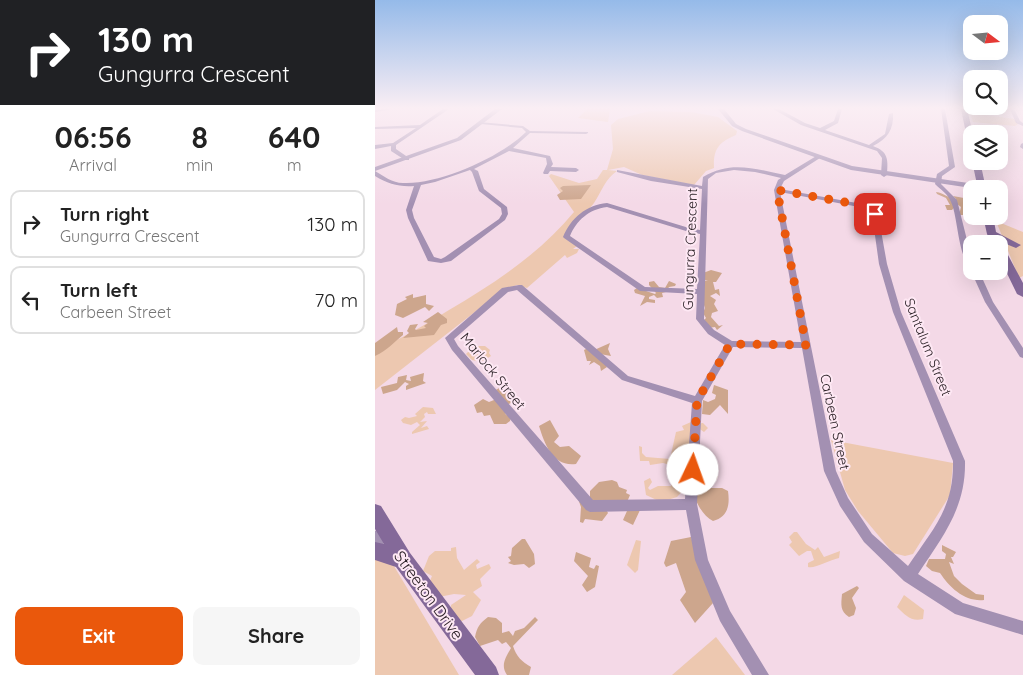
<!DOCTYPE html>
<html lang="en">
<head>
<meta charset="utf-8">
<style>
  body { margin:0; font-family:Quicksand,sans-serif; background:#f6f6f6; color:#222; height:100vh; display:flex; flex-direction:column; font-size:19px; white-space:nowrap }
  * { box-sizing:border-box; margin:0 }
  p { font-size:16px; color:#767676 }
  .icon { flex:none; width:28px; height:28px; fill:none; stroke:currentColor; stroke-width:2; stroke-linecap:round; stroke-linejoin:round }
  .map { position:relative; flex:1; overflow:hidden }
  .drawer { display:flex; flex-direction:column; background:#fff; width:375px }
  .drawer>* { flex:none }
  .top-card { background:#202124; color:#fff; overflow:hidden }
  .needle { width:32px; rotate:106deg }
  .fabs { position:absolute; left:588px; top:15px; display:grid; gap:10px }
  .fabs a { display:grid; place-items:center; width:45px; height:45px; border-radius:10px; background:#fff; box-shadow:0 5px 20px #0002; font-size:25px }
  .pin { position:absolute; display:grid; place-items:center; width:42px; height:42px; color:#fff; margin:-21px; border-radius:10px; box-shadow:0 2px 8px #0006 }
  .me { position:absolute; width:55px; margin:-28px; rotate:3deg; stroke-linejoin:round; filter:drop-shadow(0 0 4px #0008) }
  .turn { display:flex; align-items:center; gap:18px; height:105px; padding:0 15px; font-size:22px }
  .turn .icon { width:65px; height:65px; stroke-width:2.5 }
  .turn b { display:block; font-size:35px; line-height:42px }
  .eta { display:flex; justify-content:space-evenly; align-items:center; height:85px; text-align:center }
  .eta b { font-size:30px; font-weight:700; line-height:35px }
  .button { display:flex; gap:10px; margin-top:auto; padding:10px 15px }
  .button a { flex:1; height:58px; border-radius:10px; background:#ea580c; color:#fff; font-size:20px; font-weight:700; line-height:58px; text-align:center }
  .button a+a { background:#f6f6f6; color:#222 }
  ul { padding:0; list-style:none }
  li { display:flex; align-items:center; gap:15px; height:68px; margin:0 10px 8px; padding:0 5px; border:2px solid #e0e0e0; border-radius:10px }
  li div { flex:1 }
  li b { display:block; font-size:19px }
  li em { font-style:normal }
  main { display:flex; flex:1; min-height:0 }
  .map>svg:first-child { display:block }
</style>
</head>
<body>
<main>
<section class="drawer">
<div class="top-card">
<div class="turn"><svg class="icon" aria-label="right" viewBox="0 0 24 24"><path d="M7 20v-9h11M14 6l5 5-5 5"/></svg><div><b>130 m</b>Gungurra Crescent</div></div>
</div>
<div class="eta">
<div><b>06:56</b><p>Arrival</p></div>
<div><b>8</b><p>min</p></div>
<div><b>640</b><p>m</p></div>
</div>
<ul>
<li><svg class="icon" aria-label="right" viewBox="0 0 24 24"><path d="M7 20v-9h11M14 6l5 5-5 5"/></svg><div><b>Turn right</b><p>Gungurra Crescent</p></div><em>130 m</em></li>
<li><svg class="icon" aria-label="left" viewBox="0 0 24 24"><path d="M17 20v-9H6M10 6l-5 5 5 5"/></svg><div><b>Turn left</b><p>Carbeen Street</p></div><em>70 m</em></li>
</ul>
<div class="button"><a>Exit</a><a>Share</a></div>
</section>
<div class="map">
<svg width="648" height="675" viewBox="0 0 648 675">
  <rect width="100%" height="100%" fill="#f4d9e7"/>
  <g fill="#edc8b0">
    <path d="M 212,109 L 235,109 L 233,122 L 203,118 Z"/>
    <path d="M 275,111 L 316,112 L 343,117 L 362,131 L 361,135 C 344,142 338,149 339,168 L 331,171 L 319,185 L 267,175 L 249,167 L 233,170 L 242,171 C 230,179 227,191 219,203 C 210,216 195,223 190,237 L 202,246 L 198,249 L 204,249 L 202,253 L 192,258 L 190,255 L 152,288 L 142,285 L 128,290 L 0,390 L 0,350 C 26,339 50,325 74,310 C 120,283 164,254 199,212 L 174,176 L 176,174 L 204,183 L 222,179 L 228,170 L 232,170 L 238,149 L 236,125 L 243,119 Z"/>
    <path d="M 595,113 L 640,119 L 643,124 L 640,126 L 598,122 Z"/>
    <path d="M 621,221 L 648,232 L 648,276 L 644,278 Z"/>
    <path d="M 99,346 L 110,346 L 115,350 L 114,353 L 116,356 L 106,362 L 97,360 L 91,354 Z"/>
    <path d="M 48,407 L 58,408 L 61,414 L 53,414 L 52,412 L 49,414 L 50,417 L 45,422 L 52,421 L 46,428 L 52,426 L 54,429 L 37,434 L 37,432 L 45,425 L 42,422 L 36,425 L 28,423 L 26,420 L 30,417 L 34,418 L 42,416 L 40,414 Z"/>
    <path d="M 316,422 L 317,424 L 328,423 L 333,428 L 329,432 L 322,427 L 315,433 L 318,442 L 311,456 L 315,459 L 315,465 L 310,467 L 313,472 L 315,483 L 302,497 L 286,502 L 271,495 L 269,481 L 275,478 L 277,482 L 273,488 L 275,490 L 283,486 L 296,486 L 299,466 L 288,463 L 275,465 L 274,461 L 265,461 L 264,446 L 267,447 L 267,453 L 271,457 L 295,459 L 301,432 L 309,430 L 307,426 Z"/>
    <path d="M 456,440 L 578,463 L 575,495 L 538,554 L 530,556 L 518,553 L 483,511 L 470,490 Z"/>
    <path d="M 419,532 L 422,532 L 431,544 L 440,550 L 443,547 L 449,557 L 465,551 L 464,558 C 454,560 440,569 433,567 L 433,563 L 439,560 L 436,551 L 432,551 L 424,556 L 414,545 L 417,542 L 414,537 Z"/>
    <path d="M 261,540 L 266,541 L 263,570 L 260,573 L 252,565 Z"/>
    <path d="M 7,546 L 84,675 L 0,675 L 0,550 Z"/>
    <path d="M 81,547 L 82,558 L 89,570 L 102,559 L 105,562 L 101,565 L 102,569 L 114,564 L 116,568 L 105,579 L 107,586 L 98,592 L 106,600 L 97,616 L 83,623 L 76,616 L 76,605 L 91,595 L 79,594 L 64,597 L 54,583 L 57,576 L 48,571 L 54,556 L 60,551 L 76,551 L 76,548 Z"/>
    <path d="M 529,595 L 549,610 L 548,619 C 536,622 530,615 522,607 Z"/>
    <path d="M 341,637 L 370,675 L 297,675 Z"/>
  </g>
  <g fill="#cda68d">
    <path d="M 216,185 L 206,199 L 185,200 L 182,195 L 188,191 L 185,188 L 188,186 Z"/>
    <path d="M 561,192 C 569,193 575,199 581,199 L 578,196 L 589,198 L 593,215 L 584,215 L 586,207 L 582,204 L 577,210 L 572,210 L 570,205 L 575,205 L 571,198 L 562,194 Z"/>
    <path d="M 336,270 L 347,273 L 341,282 L 338,282 L 340,290 L 344,289 L 345,296 L 341,293 L 335,296 L 341,300 L 339,304 L 343,311 L 337,313 L 336,317 L 344,326 L 348,325 L 342,330 L 340,327 L 333,328 L 328,321 L 331,318 L 328,313 L 330,308 L 328,302 L 329,281 L 333,281 L 329,280 L 328,273 Z"/>
    <path d="M 279,281 L 284,287 L 290,288 L 294,281 L 301,284 L 300,286 L 294,287 L 291,292 L 287,293 L 288,297 L 282,298 L 279,295 L 274,297 L 274,299 L 280,300 L 280,303 L 272,302 L 265,306 L 270,296 L 260,293 L 259,290 L 262,288 L 280,294 L 281,293 L 274,285 L 274,282 Z"/>
    <path d="M 38,294 L 38,298 L 51,295 L 51,304 L 59,306 L 54,311 L 50,307 L 28,318 L 20,315 L 22,304 L 32,299 L 30,297 Z"/>
    <path d="M 63,312 L 72,319 L 72,323 L 66,325 L 59,335 L 28,338 L 34,333 L 32,331 L 35,325 L 43,324 L 40,329 L 41,330 L 51,328 L 49,326 L 53,323 L 48,322 Z"/>
    <path d="M 22,327 L 23,332 L 28,332 L 28,335 C 18,343 13,350 0,356 L 0,343 Z"/>
    <path d="M 235,343 L 233,349 L 236,356 L 225,354 L 232,367 L 226,371 L 225,366 L 219,362 L 214,365 L 216,361 L 212,361 L 209,350 L 213,348 L 217,351 Z"/>
    <path d="M 49,373 L 48,381 L 51,383 L 31,390 L 31,386 L 34,384 L 30,382 L 22,390 L 8,394 L 6,387 L 22,383 L 23,377 L 32,375 L 31,380 L 36,381 L 35,377 Z"/>
    <path d="M 339,385 L 353,390 L 353,414 L 345,405 L 335,415 L 327,414 L 328,400 L 333,402 L 340,399 L 341,395 L 337,393 Z"/>
    <path d="M 126,387 L 139,394 L 136,403 L 128,406 L 131,415 L 136,416 L 135,421 L 131,424 L 119,424 L 115,415 L 109,416 L 107,412 L 102,413 L 99,405 L 108,399 L 114,402 L 119,400 L 119,391 Z"/>
    <path d="M 175,420 L 184,436 L 179,442 L 185,447 L 194,446 L 206,456 L 201,464 C 178,467 170,445 164,426 Z"/>
    <path d="M 332,470 L 336,475 L 343,476 L 341,480 L 333,481 L 332,483 L 336,488 L 347,488 L 353,491 C 355,505 353,517 338,521 C 328,516 319,501 319,490 L 326,487 L 325,474 Z"/>
    <path d="M 237,480 L 242,482 L 244,487 L 252,490 L 251,493 L 255,495 L 252,502 L 265,510 L 258,525 L 248,520 L 252,511 L 230,507 L 233,513 L 227,521 L 210,519 L 208,523 L 205,522 L 206,507 L 202,496 L 215,500 L 215,491 L 224,482 Z"/>
    <path d="M 316,537 L 338,603 L 320,623 L 305,600 L 311,592 L 301,563 L 291,567 L 289,563 L 296,541 Z"/>
    <path d="M 147,539 L 150,539 L 159,554 L 160,564 L 154,568 L 149,564 L 139,565 L 133,563 L 136,561 L 133,557 L 136,556 L 137,548 Z"/>
    <path d="M 567,545 L 581,552 L 578,557 L 576,557 L 579,564 L 574,562 L 579,576 L 587,584 L 601,594 L 609,595 L 609,600 C 590,602 575,588 565,573 L 557,571 L 551,566 L 554,559 L 570,559 L 571,554 L 567,551 Z"/>
    <path d="M 201,552 L 216,558 L 214,567 L 219,569 L 221,565 L 224,566 L 220,587 L 212,592 L 207,585 L 213,576 L 199,561 Z"/>
    <path d="M 482,586 L 484,588 L 477,598 L 481,608 L 479,615 L 474,617 C 465,611 466,605 467,594 Z"/>
    <path d="M 113,617 L 121,618 L 127,623 L 127,633 L 134,631 L 138,636 L 140,631 L 149,628 L 160,617 L 163,620 L 138,646 C 141,656 147,662 156,667 L 154,675 L 132,675 C 125,665 131,657 136,648 L 131,642 L 127,644 L 123,640 L 105,646 L 100,637 C 102,627 105,623 113,617 Z"/>
  </g>
  <g fill="none" stroke-linecap="round" stroke-linejoin="round">
    <g fill="#a390b2" fill-rule="evenodd">
      <path d="M 15,109 L 13,110 L 0,112 L 0,110 Z"/>
      <path d="M 68,109 L 74,109 L 21,145 L 21,149 L 34,158 L 34,160 L 30,160 L 16,151 L 16,146 L 0,149 L 0,145 L 18,143 L 41,128 L 0,129 L 0,127 L 45,125 Z"/>
      <path d="M 398,109 L 404,109 L 430,123 L 445,128 L 459,121 L 463,109 L 467,109 L 463,123 L 450,130 L 494,145 L 510,134 L 514,114 L 518,113 C 519,130 512,139 498,146 C 514,152 513,160 512,175 L 509,177 L 506,175 L 507,158 L 502,151 L 426,125 Z"/>
      <path d="M 566,109 L 570,109 L 580,167 L 567,176 L 566,184 L 582,200 L 596,256 L 596,266 C 583,259 583,216 576,202 C 574,195 565,189 560,184 L 562,174 L 574,166 Z"/>
      <path d="M 635,109 L 639,109 L 645,121 L 648,123 L 648,126 L 641,123 Z"/>
      <path d="M 104,122 L 148,126 L 155,131 L 213,132 L 213,133 L 211,134 L 155,133 L 138,148 L 175,156 L 178,164 L 176,167 L 201,168 L 204,170 L 201,172 L 175,171 L 173,174 L 169,174 L 168,173 L 172,164 L 171,158 L 134,151 L 99,169 L 103,171 L 109,189 L 132,207 L 133,214 L 130,220 L 76,261 L 66,263 L 53,261 L 33,218 L 31,210 L 39,186 C 24,187 13,184 0,176 L 0,171 C 9,176 17,183 28,183 C 64,185 126,157 151,132 L 147,128 L 106,124 L 104,124 ZM 95,170 L 97,172 L 104,191 L 126,208 L 127,214 L 124,219 L 70,257 L 66,259 L 59,257 L 39,218 L 37,210 L 46,185 L 60,182 Z"/>
      <path d="M 648,143 L 648,149 L 645,147 L 646,144 Z"/>
      <path d="M 443,155 L 445,156 L 445,158 L 409,181 L 405,189 L 487,204 L 498,208 L 503,214 L 512,264 L 526,312 L 590,461 C 591,508 568,536 543,574 L 588,603 L 648,621 L 648,635 L 580,614 L 529,581 L 489,542 L 465,506 L 449,471 L 427,348 L 358,347 L 327,401 L 322,504 L 333,560 L 355,611 L 394,675 L 377,675 L 345,621 L 320,560 L 311,510 L 215,512 L 211,510 L 77,350 L 70,338 L 127,288 L 144,285 L 147,285 L 253,376 L 320,396 L 350,345 L 333,334 L 321,319 L 322,294 L 265,291 L 189,238 L 188,237 C 196,218 211,205 232,203 L 314,228 L 325,230 L 327,189 L 276,181 L 242,172 L 242,170 L 327,186 L 328,177 C 356,160 380,169 410,175 ZM 359,170 L 380,172 L 406,178 L 403,180 L 399,190 L 426,342 L 357,341 L 339,330 L 329,319 L 333,179 L 341,173 ZM 405,192 L 484,207 L 494,210 L 497,214 L 504,264 L 518,312 L 578,461 C 579,508 558,529 533,566 L 497,534 L 473,498 L 461,471 ZM 232,207 L 311,231 L 325,234 L 322,289 L 270,287 L 195,236 C 201,221 214,209 232,207 ZM 142,290 L 247,380 L 317,403 L 310,499 L 218,500 L 83,346 L 79,339 L 133,292 Z"/>
      <path d="M 596,271 L 604,271 L 618,302 L 648,348 L 648,358 L 645,357 L 610,302 Z"/>
    </g>
    <g fill="#a390b2" fill-rule="evenodd">
      <path d="M 120,109 L 127,109 L 86,140 L 0,171 L 0,167 L 82,138 Z"/>
      <path d="M 343,109 L 349,109 L 361,124 L 371,129 L 477,166 L 607,185 L 611,187 L 603,189 L 476,170 L 367,131 L 357,126 Z"/>
      <path d="M 12,525 L 18,527 L 20,533 L 18,539 L 0,548 L 0,531 Z"/>
    </g>
    <g fill="#846999" fill-rule="evenodd">
      <path d="M 586,109 L 592,109 L 598,134 L 596,134 L 596,140 L 592,138 Z"/>
      <path d="M 597,161 L 605,161 L 611,189 L 603,189 Z"/>
      <path d="M 608,216 L 618,216 L 621,232 L 646,245 L 641,248 L 626,242 L 648,283 L 648,297 L 642,294 L 624,257 L 624,244 L 617,244 L 612,234 Z"/>
      <path d="M 0,504 L 6,506 L 35,553 L 121,667 L 124,675 L 100,675 L 21,567 L 0,560 L 0,542 L 9,544 L 0,529 Z"/>
    </g>
  </g>
  <linearGradient id="sky" x2="0" y2="1"><stop stop-color="#95bae9"/><stop offset="0.53" stop-color="#faeef4"/><stop offset="1" stop-color="#faeef4" stop-opacity="0"/></linearGradient>
  <rect width="648" height="204" fill="url(#sky)"/>
  <g fill="none" stroke-linecap="round" stroke-linejoin="round">
    <path stroke="#ea580c" stroke-width="9" stroke-dasharray="0 16.2" d="M 318,470 L 322,401 L 355,344 L 431,345 L 402,190 L 486,205 L 496,209 L 500,214"/>
  </g>
  <g text-anchor="middle" stroke-width="4" stroke-linejoin="round" paint-order="stroke">
    <g font-size="14" fill="#2d2328" stroke="#fee8f4">
      <text transform="translate(315 249) rotate(-88)" y="5">Gungurra Crescent</text>
      <text transform="translate(553 347) rotate(68)" y="5">Santalum Street</text>
      <text transform="translate(118 371) rotate(51)" y="5">Marlock Street</text>
      <text transform="translate(460 422) rotate(78)" y="5">Carbeen Street</text>
    </g>
    <g font-size="16" fill="#2d2328" stroke="#fee8f4">
      <text transform="translate(54 595) rotate(54)" y="6">Streeton Drive</text>
    </g>
  </g>
</svg>
<div class="fabs">
<a><svg class="needle" viewBox="-14 -14 28 28"><path d="M0-13l5 13h-10z" fill="#e53935"/><path d="M0 13l5-13h-10z" fill="#767676"/></svg></a>
<a><svg class="icon" aria-label="search" viewBox="0 0 24 24"><circle cx="10" cy="10" r="6"/><path d="M15 15l6 6"/></svg></a>
<a><svg class="icon" aria-label="layers" viewBox="0 0 24 24"><path d="M12 4l9 5-9 5-9-5zM3 14l9 5 9-5"/></svg></a>
<a>+</a>
<a>−</a>
</div>
<div class="pin" style="left:500px;top:214px;background:#d93025"><svg class="icon" aria-label="arrive" viewBox="0 0 24 24"><path d="M6 21V4h12l-3 4 3 4H6"/></svg></div>
<svg class="me" style="left:318px;top:470px" viewBox="-20 -20 40 40"><circle r="19" fill="#fff"/><path d="M0-13L10 11 0 6-10 11z" fill="#ea580c"/></svg>
</div>
</main>
</body>
</html>
